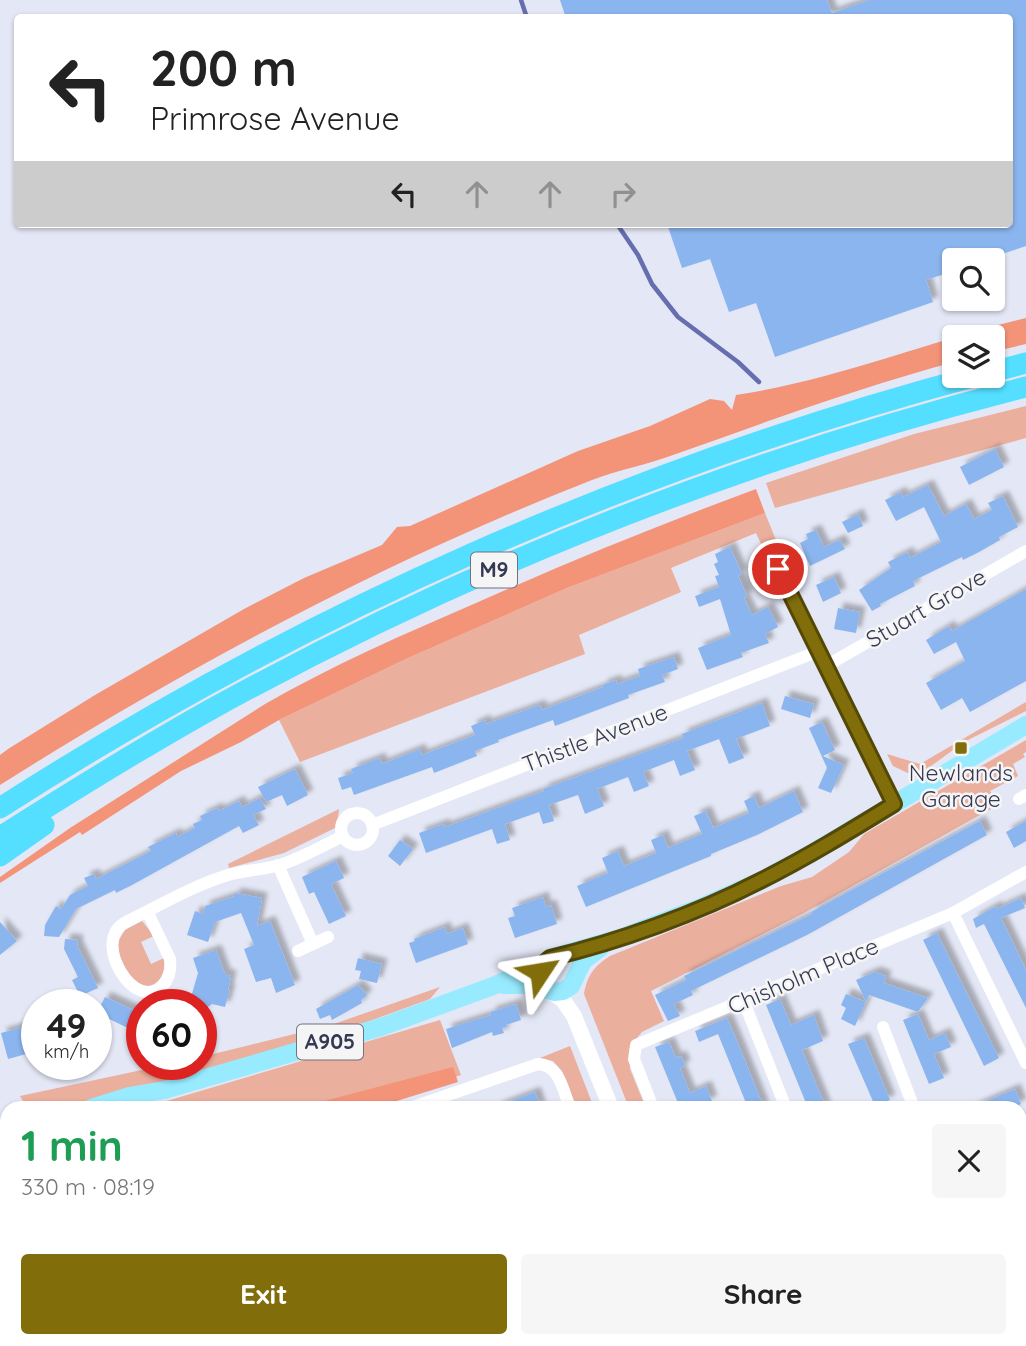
<!DOCTYPE html>
<html lang="en">
<head>
<meta charset="utf-8">
<style>
  body { margin:0; font-family:Quicksand,sans-serif; background:#f6f6f6; color:#222; height:100vh; display:flex; flex-direction:column; font-size:26px; white-space:nowrap }
  * { box-sizing:border-box; margin:0 }
  p { font-size:23px; color:#767676 }
  .icon { flex:none; width:38px; height:38px; fill:none; stroke:currentColor; stroke-width:2; stroke-linecap:round; stroke-linejoin:round }
  .map { position:relative; flex:1; overflow:hidden }
  .sheet { position:absolute; left:0px; top:1101px; width:1027px; height:247px; display:flex; flex-direction:column; background:#fff; border-radius:21px 21px 0 0; box-shadow:0 2px 5px #0004 }
  .sheet>* { flex:none }
  .hud { position:absolute; left:14px; top:14px; width:999px; height:214px; border-radius:7px; box-shadow:0 2px 5px #0004; background:#fff; color:#222; overflow:hidden }
  .tools { position:absolute; left:942px; top:248px; display:grid; gap:14px }
  .tools a { display:grid; place-items:center; width:63px; height:63px; border-radius:7px; background:#fff; box-shadow:0 2px 5px #0004; font-size:35px }
  .speed { position:absolute; left:21px; top:989px; display:flex; gap:14px; font-size:35px; font-weight:700; text-align:center }
  .speed>* { display:grid; place-content:center; width:91px; height:91px; border-radius:50%; background:#fff; box-shadow:0 2px 5px #0004; line-height:1 }
  .speed small { font-size:18px; font-weight:400 }
  .speed .limit { border:10px solid #d22; background:#fff; color:#111 }
  .pin { position:absolute; display:grid; place-items:center; width:60px; height:60px; color:#fff; margin:-30px; border:4px solid #fff; border-radius:50%; box-shadow:0 2px 7px #0007 }
  .me { position:absolute; width:77px; margin:-38px; rotate:57deg; stroke-linejoin:round; filter:drop-shadow(0 0 5px #0008) }
  .turn { display:flex; align-items:center; gap:24px; height:147px; padding:0 21px; font-size:32px }
  .turn .icon { width:91px; height:91px; stroke-width:2.5 }
  .turn b { display:block; font-size:49px; line-height:60px }
  .lanes { display:flex; align-items:center; height:66px; padding:0 21px; background:#0003; justify-content:center; gap:35px; direction:ltr }
  .lanes .off { opacity:.35 }
  .round { display:grid; place-items:center; flex:none; width:74px; height:74px; border-radius:7px; background:#f6f6f6 }
  .head { display:flex; align-items:center; justify-content:space-between; height:119px; padding:0 21px }
  h1 { font-size:42px; font-weight:800; line-height:52px; color:#1e9e55 }
  .primary-button { display:flex; gap:14px; margin-top:auto; padding:14px 21px }
  .primary-button a { flex:1; height:80px; border-radius:7px; background:#816e0b; color:#fff; font-size:28px; font-weight:800; line-height:80px; text-align:center }
  .primary-button a+a { background:#f6f6f6; color:#222 }
  .map>svg:first-child { display:block }
</style>
</head>
<body>
<div class="map">
<svg width="1026" height="1346" viewBox="0 0 1026 1346">
  <defs>
    <filter id="shadow"><feDropShadow dx="5.5" dy="-5.5" stdDeviation="2" flood-color="#0004"/></filter>
  </defs>
  <rect width="100%" height="100%" fill="#e4e7f5"/>
  <g fill="#ebaf9e">
    <path d="M 1026,406 L 1026,438 L 775,508 L 766,483 L 914,434 Z"/>
    <path d="M 765,513 L 778,545 L 764,550 L 756,533 L 671,568 L 681,592 L 579,635 L 585,654 L 300,762 L 279,720 L 406,659 L 567,588 Z"/>
    <path d="M 1026,702 L 1026,711 L 964,742 L 916,777 L 893,766 L 887,754 L 920,764 Z"/>
    <path d="M 1026,740 L 1026,752 L 1023,754 L 1025,757 L 1013,764 L 1018,776 L 990,791 L 998,805 L 804,913 L 651,991 L 664,1021 L 642,1032 L 631,1045 L 630,1069 L 646,1108 L 629,1108 L 584,994 C 587,976 594,966 610,956 L 781,886 L 812,877 L 849,852 L 864,834 Z"/>
    <path d="M 339,809 L 337,827 L 284,853 L 229,868 L 228,864 Z"/>
    <path d="M 142,921 L 154,936 L 141,942 L 151,964 L 164,958 C 168,976 152,995 135,981 C 127,974 119,955 116,945 L 125,930 Z"/>
    <path d="M 440,987 L 430,999 L 334,1034 L 72,1108 L 27,1108 L 20,1096 L 170,1064 L 201,1064 L 201,1057 L 331,1025 Z"/>
    <path d="M 440,1020 L 461,1075 L 368,1108 L 143,1108 Z"/>
    <path d="M 570,1046 L 594,1108 L 577,1108 L 562,1071 L 553,1061 L 540,1058 Z"/>
  </g>
  <g fill="#f39479">
    <path d="M 1026,318 L 1026,344 L 992,352 L 992,338 L 954,338 L 954,362 C 858,388 766,422 673,455 C 646,465 618,470 592,480 C 385,561 187,667 0,785 L 0,755 L 8,749 L 95,695 L 244,609 L 304,578 L 382,545 L 397,527 L 410,526 L 578,451 L 650,426 L 710,399 L 724,401 L 732,410 L 736,395 C 835,380 929,341 1026,318 Z"/>
    <path d="M 756,489 L 765,513 L 567,588 L 406,659 L 279,720 L 241,742 L 181,771 L 82,835 L 80,832 L 0,883 L 0,877 L 70,828 L 265,704 C 333,665 404,634 476,603 C 568,562 661,524 756,489 Z"/>
    <path d="M 453,1067 L 458,1082 L 374,1108 L 298,1108 Z"/>
  </g>
  <g fill="none" stroke-linecap="round" stroke-linejoin="round">
    <g stroke="#656eae" stroke-width="4.5">
      <path d="M 521,0 L 527,18"/>
      <path d="M 617,224 L 638,255 L 652,284 L 678,317 L 738,362 L 759,382"/>
    </g>
  </g>
  <g fill="#8bb5ee" filter="url(#shadow)">
    <path d="M 560,0 L 827,0 L 832,13 L 869,0 L 1026,0 L 1026,246 L 982,261 L 954,261 L 954,271 L 926,280 L 933,302 L 775,357 L 756,303 L 729,312 L 710,259 L 682,268 L 667,224 L 1010,224 L 1010,18 L 566,18 Z"/>
    <path d="M 995,449 L 1004,467 L 969,485 L 960,467 Z"/>
    <path d="M 928,485 L 944,516 L 966,504 L 974,519 L 992,510 L 988,503 L 1003,496 L 1018,527 L 999,537 L 1000,540 L 979,552 L 963,560 L 962,557 L 913,581 L 915,586 L 880,604 L 881,606 L 872,611 L 859,590 L 891,568 L 888,562 L 908,552 L 910,558 L 941,542 L 924,507 L 896,521 L 885,500 L 901,492 L 903,497 Z"/>
    <path d="M 858,514 L 863,526 L 848,533 L 842,522 Z"/>
    <path d="M 816,530 L 824,547 L 840,540 L 845,549 L 810,566 L 800,543 L 808,539 L 806,534 Z"/>
    <path d="M 730,547 L 742,574 L 738,576 L 747,596 L 744,598 L 752,615 L 768,607 L 778,627 L 765,634 L 769,643 L 741,653 L 743,657 L 707,670 L 698,648 L 731,635 L 720,599 L 699,607 L 695,596 L 719,587 L 715,576 L 719,575 L 714,564 L 718,562 L 715,554 Z"/>
    <path d="M 834,577 L 841,593 L 823,602 L 816,585 Z"/>
    <path d="M 1026,589 L 1026,681 L 970,712 L 962,698 L 941,710 L 926,683 L 965,661 L 956,642 L 934,654 L 926,640 L 949,626 L 952,631 Z"/>
    <path d="M 838,608 L 860,612 L 856,633 L 834,629 Z"/>
    <path d="M 674,657 L 678,669 L 662,675 L 665,682 L 628,695 L 629,698 L 555,726 L 553,720 L 498,740 L 499,742 L 475,751 L 477,756 L 434,773 L 432,767 L 354,795 L 351,787 L 342,790 L 338,778 L 353,773 L 351,769 L 380,758 L 382,764 L 420,749 L 422,755 L 475,735 L 471,726 L 485,720 L 486,724 L 540,705 L 542,710 L 603,687 L 602,685 L 616,680 L 617,684 L 640,676 L 638,669 Z"/>
    <path d="M 785,696 L 814,704 L 810,718 L 781,709 Z"/>
    <path d="M 762,703 L 770,726 L 736,739 L 744,758 L 729,764 L 719,739 L 687,751 L 695,770 L 680,776 L 674,760 L 643,772 L 649,786 L 634,792 L 628,777 L 597,789 L 604,806 L 585,814 L 578,795 L 549,805 L 554,821 L 543,824 L 539,812 L 505,824 L 510,840 L 497,844 L 492,829 L 426,853 L 419,833 L 444,824 L 445,827 L 544,791 L 543,789 L 683,738 L 682,734 Z"/>
    <path d="M 822,722 L 835,750 L 823,756 L 844,765 L 831,793 L 818,788 L 827,768 L 809,728 Z"/>
    <path d="M 295,769 L 308,795 L 287,806 L 282,795 L 266,802 L 258,787 Z"/>
    <path d="M 794,791 L 803,812 L 757,835 L 711,854 L 711,856 L 586,907 L 577,886 L 608,873 L 602,858 L 618,851 L 624,866 L 656,853 L 651,840 L 663,835 L 668,848 L 702,834 L 694,816 L 706,811 L 713,828 L 749,813 L 744,801 L 754,796 L 759,808 Z"/>
    <path d="M 260,798 L 266,809 L 253,815 L 259,825 L 243,833 L 239,826 L 132,885 L 116,893 L 115,890 L 76,909 L 59,937 L 44,936 L 45,925 L 56,906 L 61,909 L 70,895 L 88,886 L 84,878 L 94,874 L 96,879 L 151,851 L 148,847 L 176,833 L 177,837 L 195,828 L 193,824 L 202,820 L 200,816 L 217,808 L 219,811 L 239,801 L 242,807 Z"/>
    <path d="M 980,821 L 987,835 L 807,935 L 691,991 L 693,995 L 674,1004 L 680,1016 L 668,1021 L 655,995 L 686,980 L 684,976 L 812,914 L 811,912 Z"/>
    <path d="M 1026,821 L 1026,841 L 1014,848 L 1006,832 Z"/>
    <path d="M 400,840 L 413,849 L 400,866 L 388,856 Z"/>
    <path d="M 336,861 L 344,878 L 331,884 L 346,916 L 329,924 L 314,892 L 309,894 L 302,877 Z"/>
    <path d="M 235,893 L 262,898 L 257,926 L 270,921 L 295,985 L 276,993 L 271,978 L 256,982 L 244,949 L 254,945 L 241,913 L 215,922 L 208,942 L 187,935 L 195,911 L 203,914 L 205,906 L 235,896 Z"/>
    <path d="M 543,897 L 546,907 L 551,905 L 557,924 L 515,938 L 508,918 L 515,916 L 512,908 Z"/>
    <path d="M 1021,898 L 1025,908 L 1001,918 L 1026,970 L 1026,1008 L 984,924 L 976,928 L 973,919 L 996,906 L 997,909 Z"/>
    <path d="M 0,922 L 17,941 L 0,955 Z"/>
    <path d="M 445,927 L 447,934 L 463,928 L 468,944 L 416,963 L 409,943 L 415,941 L 414,939 Z"/>
    <path d="M 937,933 L 999,1058 L 984,1066 L 923,940 Z"/>
    <path d="M 65,939 L 78,940 L 77,945 L 98,988 L 80,996 L 72,980 L 78,977 L 64,949 Z"/>
    <path d="M 216,950 L 225,974 L 231,976 L 228,990 L 230,989 L 225,1007 L 212,1004 L 201,1012 L 201,1004 L 189,1004 L 198,973 L 193,958 Z"/>
    <path d="M 358,958 L 382,964 L 377,983 L 359,979 L 361,971 L 355,970 Z"/>
    <path d="M 875,972 L 886,976 L 884,983 L 928,998 L 918,1012 L 869,995 L 855,1026 L 841,1019 L 846,1008 L 841,1005 L 846,994 L 866,1002 L 856,980 Z"/>
    <path d="M 358,985 L 367,995 L 361,1000 L 362,1003 L 332,1020 L 330,1015 L 320,1019 L 316,1009 Z"/>
    <path d="M 105,997 L 142,1014 L 142,1029 L 134,1031 L 97,1013 Z"/>
    <path d="M 780,999 L 791,1025 L 814,1015 L 823,1041 L 802,1050 L 826,1108 L 808,1108 L 766,1005 Z"/>
    <path d="M 516,1004 L 521,1020 L 506,1025 L 507,1027 L 502,1028 L 504,1033 L 493,1036 L 492,1032 L 452,1048 L 446,1029 L 491,1015 L 490,1012 Z"/>
    <path d="M 918,1014 L 929,1040 L 945,1033 L 951,1047 L 934,1054 L 944,1078 L 929,1084 L 903,1020 Z"/>
    <path d="M 727,1018 L 739,1046 L 764,1108 L 748,1108 L 718,1034 L 699,1042 L 695,1031 Z"/>
    <path d="M 37,1023 L 37,1051 L 8,1059 L 1,1033 Z"/>
    <path d="M 864,1038 L 890,1100 L 875,1106 L 848,1044 Z"/>
    <path d="M 669,1042 L 676,1058 L 681,1056 L 685,1066 L 680,1068 L 690,1093 L 706,1086 L 712,1101 L 694,1108 L 680,1108 L 655,1047 Z"/>
    <path d="M 1015,1089 L 1021,1104 L 1013,1108 L 971,1108 Z"/>
    <path d="M 535,1092 L 541,1108 L 496,1108 L 496,1107 Z"/>
  </g>
  <g fill="none" stroke-linecap="round" stroke-linejoin="round">
    <g stroke="#fff" stroke-width="12">
      <path d="M 771,554 L 894,804"/>
      <path d="M 826,666 L 1026,551"/>
      <path d="M 1019,799 L 1026,795"/>
      <circle cx="357" cy="829" r="16"/>
      <path d="M 372,825 L 819,651"/>
      <path d="M 278,865 L 313,944"/>
      <path d="M 148,913 L 170,959 C 171,968 170,977 164,984 C 137,1017 89,941 126,922 C 159,906 192,886 228,875 C 245,870 263,870 280,865 C 302,858 322,846 343,836"/>
      <path d="M 953,913 L 1026,1063"/>
      <path d="M 298,951 L 328,937"/>
      <path d="M 744,1002 L 786,1108"/>
      <path d="M 883,1027 L 914,1108"/>
      <path d="M 410,1108 L 538,1064 C 560,1065 563,1091 570,1108"/>
      <path d="M 653,1108 L 634,1059 L 636,1045 L 953,913 L 1026,872"/>
      <path d="M 1020,1135 L 1026,1133"/>
      <path d="M 0,1236 L 7,1234"/>
      <path d="M 1020,1292 L 1026,1289"/>
      <path d="M 492,1340 L 494,1346"/>
      <path d="M 665,1340 L 667,1346"/>
      <path d="M 752,1340 L 758,1346"/>
      <path d="M 302,1346 L 315,1341"/>
      <path d="M 888,1346 L 901,1340"/>
    </g>
    <g stroke="#fff" stroke-width="16">
      <path d="M 550,991 L 563,1000 L 574,1016 L 611,1108"/>
      <path d="M 704,1340 L 706,1346"/>
    </g>
    <g stroke="#98ebff" stroke-width="18">
      <path d="M 503,985 L 533,985 L 554,992 L 563,991 L 571,986 L 583,961 L 600,948"/>
      <path d="M 91,1108 L 129,1096 L 164,1090 L 381,1027 L 493,986 L 543,964 L 550,958 L 620,938 L 699,908 L 758,882 L 812,853 L 1026,725"/>
      <path d="M 0,1135 L 7,1133"/>
      <path d="M 0,1153 L 7,1150"/>
    </g>
    <g stroke="#54deff" stroke-width="21">
      <path d="M 992,372 L 1026,363"/>
      <path d="M 0,808 C 300,615 630,468 976,376"/>
      <path d="M 0,837 C 69,793 137,751 208,711 C 465,569 741,459 1026,387"/>
      <path d="M 0,856 L 44,825"/>
    </g>
  </g>
  <g fill="none" stroke-linecap="round" stroke-linejoin="round">
    <g stroke="#544807" stroke-width="18">
      <path id="route" d="M 540,972 L 543,964 L 550,958 C 618,942 698,913 760,881 C 806,858 850,831 894,804 L 778,569"/>
    </g>
    <use href="#route" stroke="#816e0b" stroke-width="12"/>
  </g>
  <rect fill="#816e0b" stroke="#f5f5f5" stroke-width="2.5" x="954" y="741" width="14" height="14" rx="3.5"/>
  <g text-anchor="middle" stroke-width="5" stroke-linejoin="round" paint-order="stroke">
    <g fill="#f5f5f5" stroke="#6f7184" stroke-width="2">
      <rect x="471" y="552.5" width="46" height="35" rx="5"/>
      <rect x="297" y="1024.5" width="66" height="35" rx="5"/>
    </g>
    <g font-size="21" font-weight="bold" fill="#353954">
      <text x="494" y="577">M9</text>
      <text x="330" y="1049">A905</text>
    </g>
    <g font-size="23" fill="#353954" stroke="#f5f5f5">
      <text transform="translate(926 608) rotate(-30)" y="8">Stuart Grove</text>
      <text transform="translate(595 738) rotate(-21)" y="8">Thistle Avenue</text>
      <text transform="translate(803 976) rotate(-23)" y="8">Chisholm Place</text>
    </g>
    <g font-size="23" fill="#353954" stroke="#f5f5f5">
      <text x="961" y="781">Newlands<tspan x="961" dy="26">Garage</tspan></text>
    </g>
  </g>
</svg>
<div class="tools">
<a><svg class="icon" aria-label="search" viewBox="0 0 24 24"><circle cx="10" cy="10" r="6"/><path d="M15 15l6 6"/></svg></a>
<a><svg class="icon" aria-label="layers" viewBox="0 0 24 24"><path d="M12 4l9 5-9 5-9-5zM3 14l9 5 9-5"/></svg></a>
</div>
<div class="speed"><div>49<small>km/h</small></div><div class="limit">60</div></div>
<div class="pin" style="left:778px;top:569px;background:#d93025"><svg class="icon" aria-label="arrive" viewBox="0 0 24 24"><path d="M6 21V4h12l-3 4 3 4H6"/></svg></div>
<svg class="me" style="left:540px;top:972px" viewBox="-20 -20 40 40"><path d="M0-17L14 15 0 8-14 15z" fill="#816e0b" stroke="#fff" stroke-width="4"/></svg>
<div class="hud">
<div class="turn"><svg class="icon" aria-label="left" viewBox="0 0 24 24"><path d="M17 20v-9H6M10 6l-5 5 5 5"/></svg><div><b>200 m</b>Primrose Avenue</div></div>
<div class="lanes"><svg class="icon" aria-label="left" viewBox="0 0 24 24"><path d="M17 20v-9H6M10 6l-5 5 5 5"/></svg><svg class="icon off" aria-label="ahead" viewBox="0 0 24 24"><path d="M12 20V5M6 11l6-6 6 6"/></svg><svg class="icon off" aria-label="ahead" viewBox="0 0 24 24"><path d="M12 20V5M6 11l6-6 6 6"/></svg><svg class="icon off" aria-label="right" viewBox="0 0 24 24"><path d="M7 20v-9h11M14 6l5 5-5 5"/></svg></div>
</div>
<section class="sheet">
<div class="head"><div><h1>1 min</h1><p>330 m · 08:19</p></div><a class="round"><svg class="icon" aria-label="close" viewBox="0 0 24 24"><path d="M6 6l12 12M18 6L6 18"/></svg></a></div>
<div class="primary-button"><a>Exit</a><a>Share</a></div>
</section>
</div>
</body>
</html>
